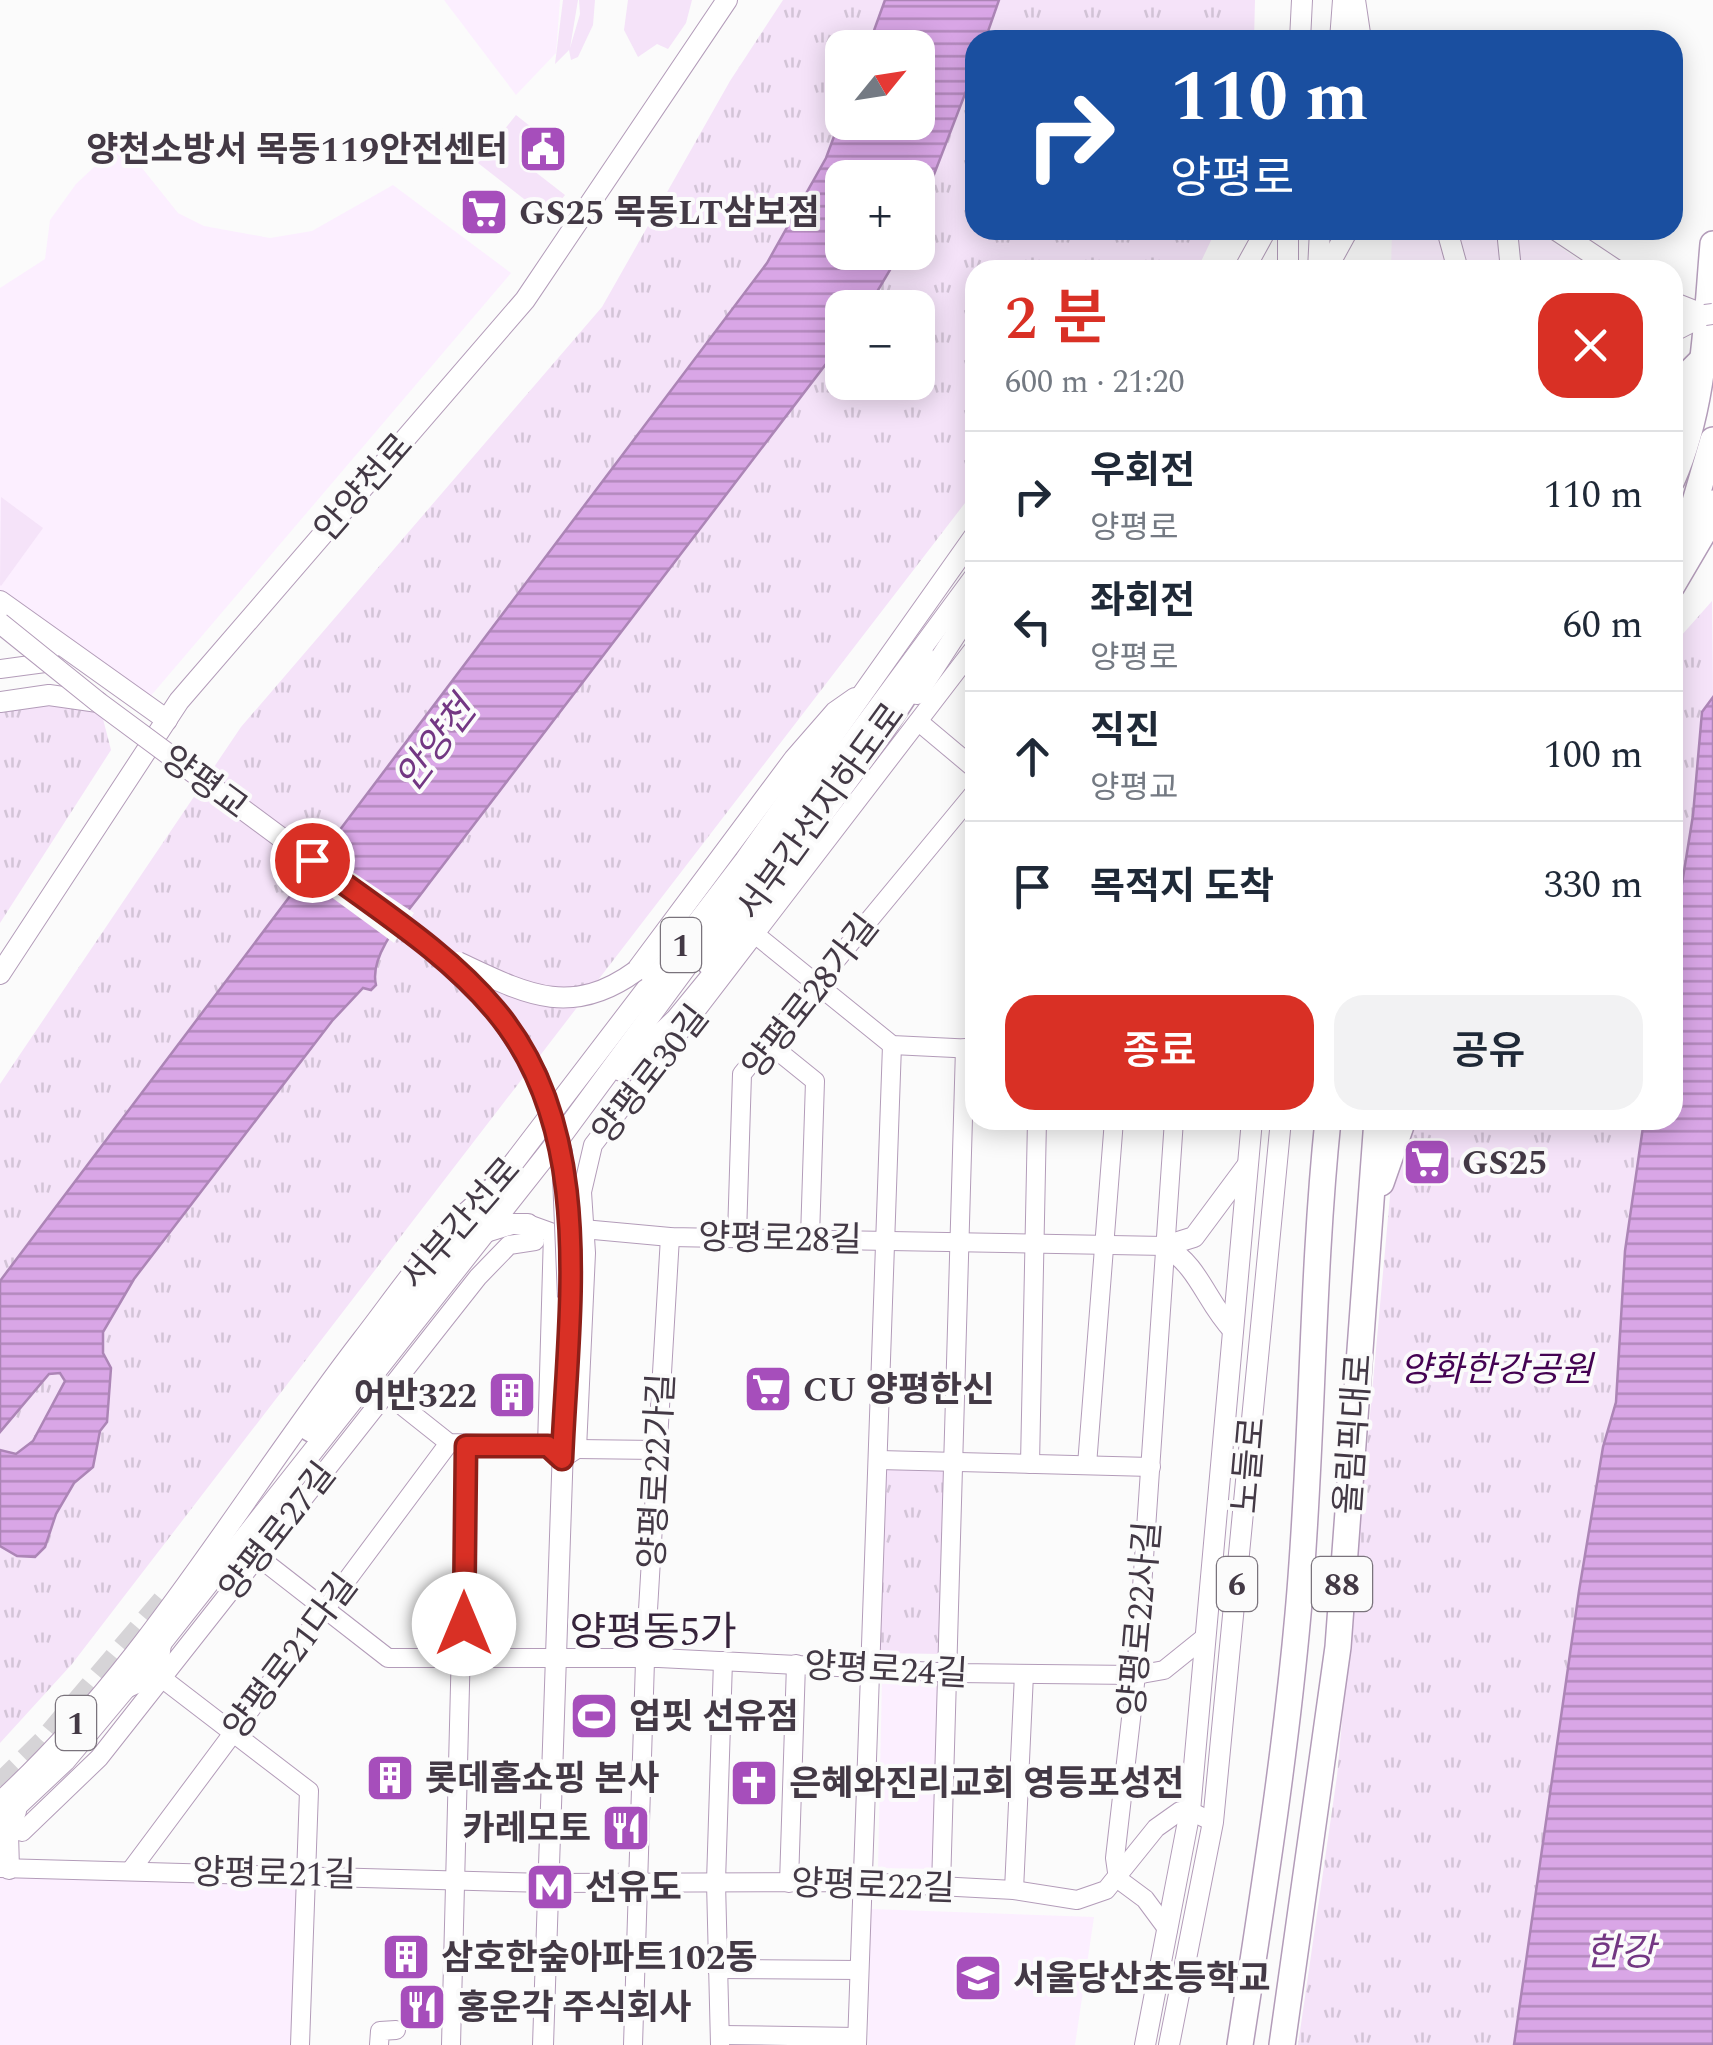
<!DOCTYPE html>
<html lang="ko">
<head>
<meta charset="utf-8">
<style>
  body { margin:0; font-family:Spectral,"Noto Sans KR",serif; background:#f2f2f3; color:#1f2937; height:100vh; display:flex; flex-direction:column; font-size:38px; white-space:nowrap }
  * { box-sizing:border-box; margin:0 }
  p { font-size:32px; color:#747a83 }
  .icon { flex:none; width:55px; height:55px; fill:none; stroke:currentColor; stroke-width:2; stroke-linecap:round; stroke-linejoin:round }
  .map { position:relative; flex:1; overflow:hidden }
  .side { position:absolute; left:965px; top:260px; width:718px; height:870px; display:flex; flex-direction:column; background:#fff; border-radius:30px; box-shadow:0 5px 25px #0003 }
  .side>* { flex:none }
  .top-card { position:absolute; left:965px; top:30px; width:718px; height:210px; border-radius:30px; box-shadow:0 5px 25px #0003; background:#1a4fa0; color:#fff; overflow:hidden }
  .needle { width:65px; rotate:60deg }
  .controls { position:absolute; left:825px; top:30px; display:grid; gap:20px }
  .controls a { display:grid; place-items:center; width:110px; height:110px; border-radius:20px; background:#fff; box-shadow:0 5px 25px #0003; font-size:50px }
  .pin { position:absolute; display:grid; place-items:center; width:85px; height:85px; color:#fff; margin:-42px; border:5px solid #fff; border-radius:50%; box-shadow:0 2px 10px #0007 }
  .me { position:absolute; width:110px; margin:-55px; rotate:0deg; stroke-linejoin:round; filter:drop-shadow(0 0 8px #0008) }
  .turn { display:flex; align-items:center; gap:35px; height:210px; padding:0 40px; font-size:45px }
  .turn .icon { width:130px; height:130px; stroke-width:2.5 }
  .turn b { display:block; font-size:70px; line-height:85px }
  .round { display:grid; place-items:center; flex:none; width:105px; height:105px; border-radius:30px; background:#f2f2f3 }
  .summary { display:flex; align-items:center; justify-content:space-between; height:170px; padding:0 40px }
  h1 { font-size:60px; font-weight:600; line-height:75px; color:#d93025 }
  .primary-button { display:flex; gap:20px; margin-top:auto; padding:20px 40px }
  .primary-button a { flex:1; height:115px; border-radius:30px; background:#d93025; color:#fff; font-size:40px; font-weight:600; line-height:115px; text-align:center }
  .primary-button a+a { background:#f2f2f3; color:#1f2937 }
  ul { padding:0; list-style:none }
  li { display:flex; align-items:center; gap:30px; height:130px; padding:0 40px; border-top:2px solid #e0e1e3 }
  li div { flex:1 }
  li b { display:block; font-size:38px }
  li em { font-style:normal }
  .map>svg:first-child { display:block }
</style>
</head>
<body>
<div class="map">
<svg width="1713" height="2045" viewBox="0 0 1713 2045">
  <defs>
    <pattern id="park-tufts" width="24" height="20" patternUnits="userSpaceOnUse" patternTransform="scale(2.5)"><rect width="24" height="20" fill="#f5e3f9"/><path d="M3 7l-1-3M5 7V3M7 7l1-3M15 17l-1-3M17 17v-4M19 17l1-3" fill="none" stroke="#d3c4d7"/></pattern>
    <pattern id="water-rules" width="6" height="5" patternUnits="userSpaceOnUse" patternTransform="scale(2.5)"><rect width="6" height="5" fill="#d9a6e6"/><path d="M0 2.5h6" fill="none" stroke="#b288bc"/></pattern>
  </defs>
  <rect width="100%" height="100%" fill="#fbfbfb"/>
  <g fill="#fcefff">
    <path d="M 444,0 L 560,0 L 556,53 L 516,95 Z"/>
    <path d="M 131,146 L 134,158 L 178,213 L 204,226 L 270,238 L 312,231 L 393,185 L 511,273 L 149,698 L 0,602 L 0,288 L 45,259 L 50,220 L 76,184 L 110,152 Z"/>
    <path d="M 1392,230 L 1536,230 L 1593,270 L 1391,270 Z"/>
    <path d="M 882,1677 L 940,1679 L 936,1869 L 878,1868 Z"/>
    <path d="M 0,1868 L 306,1874 L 300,2045 L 0,2045 Z"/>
    <path d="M 871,1909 L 1094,1917 L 1075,2045 L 868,2045 Z"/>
  </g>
  <g fill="#f5e3f9">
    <path d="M 563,0 L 578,0 L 570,48 L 580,14 L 579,0 L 595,0 L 593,25 L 578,57 L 571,60 L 569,50 L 555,64 Z"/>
    <path d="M 628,0 L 692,0 L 686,23 L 668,49 L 657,44 L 638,57 L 624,30 Z"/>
    <path d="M 516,115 L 540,134 L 520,160 L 565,195 L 547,217 L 478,163 Z"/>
    <path d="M 1,497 L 43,528 L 1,586 L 0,585 Z"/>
  </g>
  <g fill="url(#park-tufts)" fill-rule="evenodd">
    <path d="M 783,0 L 1255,0 L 1254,40 L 975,40 L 975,230 L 1216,230 L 1197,270 L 975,270 L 975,490 L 72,1664 L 0,1743 L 0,1084 L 241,727 L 602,307 L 730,81 ZM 842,48 L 918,48 L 918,122 L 842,122 ZM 842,178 L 918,178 L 918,252 L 842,252 ZM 842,308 L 918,308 L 918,382 L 842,382 Z"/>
    <path d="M 1712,601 L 1713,697 L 1702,712 L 1693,815 L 1673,940 L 1673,645 Z"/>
    <path d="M 22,705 L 70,705 L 102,715 L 111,750 L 0,923 L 0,712 Z"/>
    <path d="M 1410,1120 L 1644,1120 L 1625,1251 L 1616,1402 L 1556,1754 L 1514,2045 L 1298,2045 L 1337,1776 L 1393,1163 Z"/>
    <path d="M 879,1467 L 944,1468 L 942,1654 L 877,1653 Z"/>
  </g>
  <g fill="url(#water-rules)" stroke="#ac85b6" stroke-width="2.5">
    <path d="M 885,0 L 999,0 L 985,40 L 975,40 L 975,68 L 918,216 L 918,178 L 842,178 L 842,252 L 900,253 L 868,307 L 842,308 L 842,343 L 427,886 C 410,910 368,953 376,985 L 371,990 L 363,988 L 332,1021 L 134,1279 L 103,1332 L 103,1353 L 111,1368 L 107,1422 L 100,1431 L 93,1467 L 74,1483 L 56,1514 L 45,1547 L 35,1557 L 17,1556 L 0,1546 L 0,1450 L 16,1454 L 33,1441 L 65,1381 L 60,1373 L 49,1374 L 0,1432 L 0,1281 L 767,263 L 826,158 L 842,115 L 842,122 L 918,122 L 918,48 L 868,47 Z"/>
    <path d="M 1713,697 L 1713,2045 L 1514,2045 L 1579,1591 L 1603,1447 L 1616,1402 L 1625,1251 L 1644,1120 L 1672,1120 L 1673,940 L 1693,815 L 1702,712 Z"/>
  </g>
  <path fill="#fbfbfb" d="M 320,850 L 414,913 L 394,943 L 301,875 Z"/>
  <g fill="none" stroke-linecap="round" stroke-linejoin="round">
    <path stroke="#d6d4d7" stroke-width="25" stroke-dasharray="25 12" stroke-linecap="butt" d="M 0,1786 L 44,1743 L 168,1597"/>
    <g stroke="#b39cb9" stroke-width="20">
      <g id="minor">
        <path d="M 0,669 L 45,663 L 51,650 L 47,634"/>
        <path d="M 919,722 L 975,769"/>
        <path d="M 756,935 L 892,1045 L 975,1049"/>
        <path d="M 768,1043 L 815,1081 L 810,1237"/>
        <path d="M 528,1224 L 553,1233 L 583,1229 L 670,1237 L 1165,1246"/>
        <path d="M 553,1233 L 547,1446 L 562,1459 L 577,1449 L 586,1253 L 582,1192 L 593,1145 L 975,647"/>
        <path d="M 737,1235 L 742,1074 L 975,792"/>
        <path d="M 386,1393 L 449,1443 L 547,1446"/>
        <path d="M 577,1449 L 657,1450"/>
        <path d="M 879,1460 L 1151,1467"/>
        <path d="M 1030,1464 L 1037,1120"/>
        <path d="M 1087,1465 L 1114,1120"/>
        <path d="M 257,1556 L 388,1658 L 659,1658 L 957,1673 L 1136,1675 L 1164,1670 L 1205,1637"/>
        <path d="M 163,1679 L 309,1791 L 300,2045"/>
        <path d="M 22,1832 L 99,1758 L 478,1277 L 509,1245 L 535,1241"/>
        <path d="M 0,1868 L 548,1883 L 862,1882 L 1014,1890 L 1077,1900 L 1106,1890 L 1156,1828 L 1180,1811 L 1190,1811 L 1213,1822"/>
        <path d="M 131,1870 L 449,1443"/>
        <path d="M 1118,1879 L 1115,1858 L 1136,1675 L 1174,1120"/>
        <path d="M 1118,1879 L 1145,1899 L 1168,1930"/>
        <path d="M 789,1883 L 796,1664"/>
        <path d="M 941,1887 L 965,1048"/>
        <path d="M 1014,1890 L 1024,1674"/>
        <path d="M 717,1969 L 859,1970"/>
        <path d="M 722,2035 L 857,2037"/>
        <path d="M 379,2045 L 380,2031 L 396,2030"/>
        <path d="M 451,2045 L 466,1446"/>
        <path d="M 633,2045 L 645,1661 L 670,1237"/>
        <path d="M 720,2045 L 716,1882 L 723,1661"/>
        <path d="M 857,2045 L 892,1045"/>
      </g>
    </g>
    <g stroke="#b39cb9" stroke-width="22">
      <g id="major">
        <path d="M 1355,0 L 1361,40"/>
        <path d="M 1300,40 L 1302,0"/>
        <path d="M 1340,40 L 1343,0"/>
        <path d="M 1447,230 L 1458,270"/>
        <path d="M 1507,230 L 1511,270"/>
        <path d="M 1556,230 L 1616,270"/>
        <path d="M 1244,270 L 1266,230"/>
        <path d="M 1288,270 L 1288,230"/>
        <path d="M 1318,270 L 1320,230"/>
        <path d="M 1326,270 L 1348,230"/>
        <path d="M 1672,302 L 1705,315"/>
        <path d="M 1672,332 L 1705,315"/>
        <path d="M 0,601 L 167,720"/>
        <path d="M 917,694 L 975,605"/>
        <path d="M 0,702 L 49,695 L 98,702"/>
        <path d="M 636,971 L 794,759 L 835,712 L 855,698"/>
        <path d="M 0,974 L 179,701 L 525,300 L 727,0"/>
        <path d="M 621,1071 L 676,1019 L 730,953"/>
        <path d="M 486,1232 L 512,1224 L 528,1224"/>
        <path d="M 1165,1246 L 1194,1237 L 1246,1167"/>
        <path d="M 1165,1246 C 1200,1267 1206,1302 1233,1330"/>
        <path d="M 226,1564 L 241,1556 L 257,1556 L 252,1542 L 257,1525"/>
        <path d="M 126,1688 L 149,1677 L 163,1679 L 158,1666 L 161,1644"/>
        <path d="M 0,1802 C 145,1670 243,1494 362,1340 C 401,1290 440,1229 492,1191 L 745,860 L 975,535"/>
        <path d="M 0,1822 L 65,1761 L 126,1688 L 563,1134 L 975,576"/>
        <path d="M 9,1869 L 8,1833 L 16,1811"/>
        <path d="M 543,2045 L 568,1297"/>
        <path d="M 1145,2045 L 1190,1811 L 1252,1120"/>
        <path d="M 1169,2045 L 1213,1822 L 1281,1120"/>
      </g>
    </g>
    <g stroke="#b39cb9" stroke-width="28">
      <g id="highway">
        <path d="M 1672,407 L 1686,376 L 1700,362"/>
        <path d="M 1672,480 C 1705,407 1706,323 1713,244"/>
        <path d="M 1672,545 L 1690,519 L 1713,440"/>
        <path d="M 1672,586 L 1703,533 L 1713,503"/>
        <path d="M 710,963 L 877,737 L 917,676 L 921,655"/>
        <path d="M 1381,1183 L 1403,1120"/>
        <path d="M 311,1429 L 483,1212 L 492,1191"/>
        <path d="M 1240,2045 C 1262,1902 1285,1759 1298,1614 C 1313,1450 1311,1284 1328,1120"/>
        <path d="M 1282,2045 L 1338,1647 L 1377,1120"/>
      </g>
    </g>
    <use href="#minor" stroke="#fff" stroke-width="18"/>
    <use href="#major" stroke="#fff" stroke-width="20"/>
    <use href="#highway" stroke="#fff" stroke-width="25"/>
    <g stroke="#b39cb9" stroke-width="22" stroke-linecap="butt">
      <g id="major-bridge">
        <path d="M 1705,315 L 1713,314"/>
        <path d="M 0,623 L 98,702 L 434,951 L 495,1009 L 537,1074 L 562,1152 L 568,1297"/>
        <path d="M 458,962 C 524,993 570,1019 636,971"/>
      </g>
    </g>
    <use href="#major-bridge" stroke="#fff" stroke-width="20"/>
  </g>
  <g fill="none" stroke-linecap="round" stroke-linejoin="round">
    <g stroke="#8d1f18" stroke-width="25">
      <path id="route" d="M 312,860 C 374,907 445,950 495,1010 C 598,1132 568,1311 562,1459 L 548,1446 L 466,1446 L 464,1624"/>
    </g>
    <use href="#route" stroke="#d93025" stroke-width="18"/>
  </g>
  <defs>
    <g id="civic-square" transform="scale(2.5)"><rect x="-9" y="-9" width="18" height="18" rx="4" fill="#a64ebb" stroke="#fbfbfb"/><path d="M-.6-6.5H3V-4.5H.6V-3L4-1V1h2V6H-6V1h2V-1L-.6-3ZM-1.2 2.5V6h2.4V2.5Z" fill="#fff"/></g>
    <g id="supermarket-square" transform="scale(2.5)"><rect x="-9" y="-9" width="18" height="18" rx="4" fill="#a64ebb" stroke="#fbfbfb"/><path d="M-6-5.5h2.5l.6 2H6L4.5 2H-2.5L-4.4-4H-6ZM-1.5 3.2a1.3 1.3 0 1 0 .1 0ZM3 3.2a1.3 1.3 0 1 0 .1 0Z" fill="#fff"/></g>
    <g id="building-square" transform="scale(2.5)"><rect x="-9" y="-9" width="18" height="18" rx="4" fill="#a64ebb" stroke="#fbfbfb"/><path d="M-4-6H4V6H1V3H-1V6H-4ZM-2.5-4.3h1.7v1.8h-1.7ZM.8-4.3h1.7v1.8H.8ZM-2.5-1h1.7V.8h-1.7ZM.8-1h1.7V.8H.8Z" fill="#fff"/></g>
    <g id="stadium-square" transform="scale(2.5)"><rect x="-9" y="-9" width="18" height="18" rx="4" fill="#a64ebb" stroke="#fbfbfb"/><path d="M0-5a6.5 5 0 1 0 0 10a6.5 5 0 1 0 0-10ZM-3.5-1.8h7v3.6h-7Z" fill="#fff"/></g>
    <g id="church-square" transform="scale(2.5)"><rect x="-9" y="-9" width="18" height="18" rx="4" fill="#a64ebb" stroke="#fbfbfb"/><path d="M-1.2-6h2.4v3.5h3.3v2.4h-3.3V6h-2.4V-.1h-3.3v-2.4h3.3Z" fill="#fff"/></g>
    <g id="restaurant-square" transform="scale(2.5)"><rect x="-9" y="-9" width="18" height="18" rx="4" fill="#a64ebb" stroke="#fbfbfb"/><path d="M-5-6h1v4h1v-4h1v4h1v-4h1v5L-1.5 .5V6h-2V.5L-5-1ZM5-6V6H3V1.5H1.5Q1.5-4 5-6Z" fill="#fff"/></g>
    <g id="metro-square" transform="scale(2.5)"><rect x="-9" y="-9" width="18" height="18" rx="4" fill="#a64ebb" stroke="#fbfbfb"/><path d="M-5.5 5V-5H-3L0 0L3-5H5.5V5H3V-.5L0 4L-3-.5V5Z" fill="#fff"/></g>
    <g id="school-square" transform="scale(2.5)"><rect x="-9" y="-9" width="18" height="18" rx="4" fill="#a64ebb" stroke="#fbfbfb"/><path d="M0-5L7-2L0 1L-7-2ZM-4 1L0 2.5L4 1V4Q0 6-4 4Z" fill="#fff"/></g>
  </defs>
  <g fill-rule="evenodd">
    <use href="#civic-square" x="543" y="149"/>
    <use href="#supermarket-square" x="484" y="212"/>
    <use href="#supermarket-square" x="1427" y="1162"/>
    <use href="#supermarket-square" x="768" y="1389"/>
    <use href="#building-square" x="512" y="1395"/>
    <use href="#stadium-square" x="594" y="1716"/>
    <use href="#building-square" x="390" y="1778"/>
    <use href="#church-square" x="754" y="1783"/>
    <use href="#restaurant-square" x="626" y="1828"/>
    <use href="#metro-square" x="550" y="1887"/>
    <use href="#building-square" x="406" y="1957"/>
    <use href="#school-square" x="978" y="1978"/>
    <use href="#restaurant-square" x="422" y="2007"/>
  </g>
  <g text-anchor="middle" stroke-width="8" stroke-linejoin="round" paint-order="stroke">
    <g fill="#fbfbfb" stroke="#7a737c" stroke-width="2.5">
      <rect x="661" y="918" width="40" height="54" rx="8"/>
      <rect x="1217" y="1557" width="40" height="54" rx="8"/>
      <rect x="1312" y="1557" width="60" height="54" rx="8"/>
      <rect x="56" y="1696" width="40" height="54" rx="8"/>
    </g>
    <g font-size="32" font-weight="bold" fill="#433945">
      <text x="681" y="956">1</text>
      <text x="1237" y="1595">6</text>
      <text x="1342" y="1595">88</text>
      <text x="76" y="1734">1</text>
    </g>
    <g font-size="35" font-weight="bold" fill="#433945" stroke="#fbfbfb" text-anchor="start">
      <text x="508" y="161" text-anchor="end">양천소방서 목동119안전센터</text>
      <text x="519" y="224">GS25 목동LT삼보점</text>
      <text x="1462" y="1174">GS25</text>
      <text x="803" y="1401">CU 양평한신</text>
      <text x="477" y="1407" text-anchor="end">어반322</text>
      <text x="629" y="1728">업핏 선유점</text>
      <text x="425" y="1790">롯데홈쇼핑 본사</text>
      <text x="789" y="1795">은혜와진리교회 영등포성전</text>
      <text x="591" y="1840" text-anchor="end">카레모토</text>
      <text x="585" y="1899">선유도</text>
      <text x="441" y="1969">삼호한숲아파트102동</text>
      <text x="1013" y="1990">서울당산초등학교</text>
      <text x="457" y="2019">홍운각 주식회사</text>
    </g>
    <g font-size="35" fill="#433945" stroke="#fbfbfb">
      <text transform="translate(363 487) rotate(-49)" y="12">안양천로</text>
      <text transform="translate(205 782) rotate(36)" y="12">양평교</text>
      <text transform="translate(820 811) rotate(-54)" y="12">서부간선지하도로</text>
      <text transform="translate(810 996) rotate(-52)" y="12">양평로28가길</text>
      <text transform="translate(650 1074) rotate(-52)" y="12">양평로30길</text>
      <text transform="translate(460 1223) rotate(-49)" y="12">서부간선로</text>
      <text transform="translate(780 1238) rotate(1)" y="12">양평로28길</text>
      <text transform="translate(1353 1434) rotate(-86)" y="12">올림픽대로</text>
      <text transform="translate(1248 1465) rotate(-85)" y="12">노들로</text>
      <text transform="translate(656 1471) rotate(-87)" y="12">양평로22가길</text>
      <text transform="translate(277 1531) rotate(-52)" y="12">양평로27길</text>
      <text transform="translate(1139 1619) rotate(-85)" y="12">양평로22사길</text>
      <text transform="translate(290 1656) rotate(-53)" y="12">양평로21다길</text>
      <text transform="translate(886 1669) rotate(3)" y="12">양평로24길</text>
      <text transform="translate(274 1873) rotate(1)" y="12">양평로21길</text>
      <text transform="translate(873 1885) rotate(2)" y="12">양평로22길</text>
    </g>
    <g font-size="35" font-style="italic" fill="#440252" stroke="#fbfbfb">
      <text x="1496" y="1381">양화한강공원</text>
    </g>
    <g font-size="38" font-style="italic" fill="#733783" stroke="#fbfbfb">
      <text transform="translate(435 744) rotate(-53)" y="13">안양천</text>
      <text x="1620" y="1965">한강</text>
    </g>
    <g font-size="40" fill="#36233b" stroke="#fbfbfb">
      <text x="653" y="1645">양평동5가</text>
    </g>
  </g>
</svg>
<div class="controls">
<a><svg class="needle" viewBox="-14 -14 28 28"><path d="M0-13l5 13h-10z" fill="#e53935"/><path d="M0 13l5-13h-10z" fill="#747a83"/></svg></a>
<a>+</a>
<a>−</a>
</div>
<div class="pin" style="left:312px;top:860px;background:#d93025"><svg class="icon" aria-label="arrive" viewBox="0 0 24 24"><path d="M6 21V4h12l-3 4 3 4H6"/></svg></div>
<svg class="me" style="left:464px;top:1624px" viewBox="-20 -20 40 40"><circle r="19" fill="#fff"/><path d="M0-13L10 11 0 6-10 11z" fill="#d93025"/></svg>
<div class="top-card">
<div class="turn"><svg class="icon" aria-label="right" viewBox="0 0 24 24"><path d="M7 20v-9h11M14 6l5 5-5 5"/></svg><div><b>110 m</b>양평로</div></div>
</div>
<section class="side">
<div class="summary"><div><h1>2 분</h1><p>600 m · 21:20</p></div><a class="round" style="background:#d93025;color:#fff"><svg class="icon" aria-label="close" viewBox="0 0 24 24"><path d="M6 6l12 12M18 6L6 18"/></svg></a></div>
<ul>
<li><svg class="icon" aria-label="right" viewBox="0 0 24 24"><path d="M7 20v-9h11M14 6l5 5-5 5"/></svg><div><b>우회전</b><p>양평로</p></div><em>110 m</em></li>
<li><svg class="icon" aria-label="left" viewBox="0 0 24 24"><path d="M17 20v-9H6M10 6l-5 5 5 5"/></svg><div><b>좌회전</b><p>양평로</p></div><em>60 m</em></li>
<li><svg class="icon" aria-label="ahead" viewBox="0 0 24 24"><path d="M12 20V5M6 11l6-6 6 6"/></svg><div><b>직진</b><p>양평교</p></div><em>100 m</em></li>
<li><svg class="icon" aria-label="arrive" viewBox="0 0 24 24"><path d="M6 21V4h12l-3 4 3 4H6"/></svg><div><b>목적지 도착</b></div><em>330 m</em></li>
</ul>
<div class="primary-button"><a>종료</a><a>공유</a></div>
</section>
</div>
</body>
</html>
